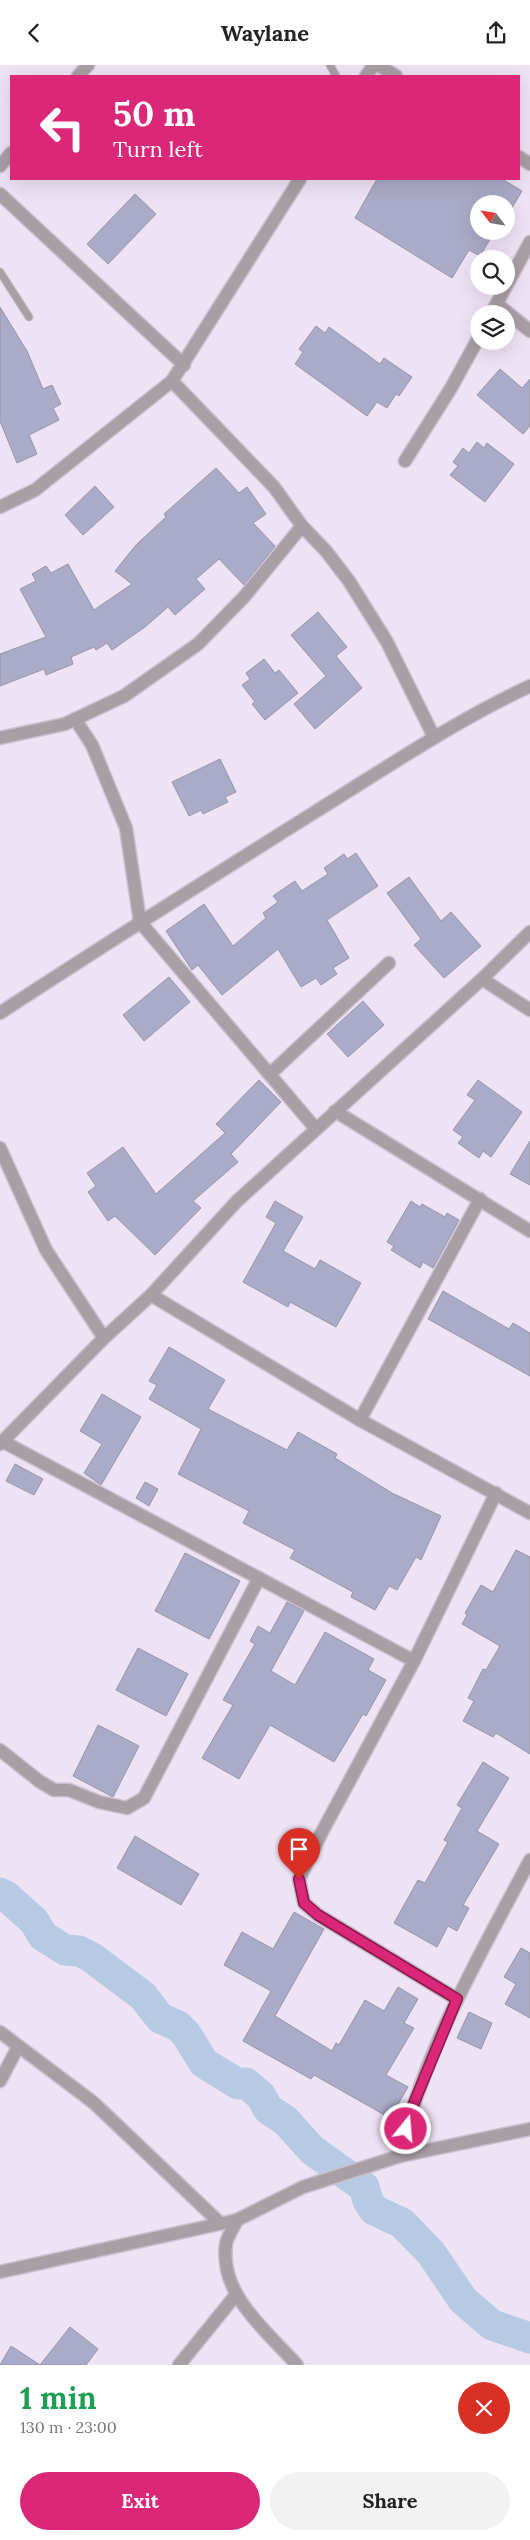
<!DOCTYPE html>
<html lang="en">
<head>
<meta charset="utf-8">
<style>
  body { margin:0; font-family:Lora,serif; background:#f2f2f2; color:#222; height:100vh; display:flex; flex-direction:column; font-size:19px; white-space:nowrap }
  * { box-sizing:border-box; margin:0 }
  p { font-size:16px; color:#767676 }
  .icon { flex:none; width:28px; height:28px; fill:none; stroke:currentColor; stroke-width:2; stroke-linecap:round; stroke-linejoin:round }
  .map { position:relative; height:2300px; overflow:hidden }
  .panel { display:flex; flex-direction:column; background:#fff; flex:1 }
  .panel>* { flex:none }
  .banner { position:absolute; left:10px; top:10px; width:510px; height:105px; border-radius:0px; box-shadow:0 5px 20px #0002; background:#db2777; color:#fff; overflow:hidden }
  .needle { width:32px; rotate:301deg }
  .tools { position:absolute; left:470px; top:130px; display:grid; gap:10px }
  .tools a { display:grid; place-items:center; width:45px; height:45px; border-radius:50%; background:#fff; box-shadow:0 5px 20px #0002; font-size:25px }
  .pin { position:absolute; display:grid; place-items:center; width:42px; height:42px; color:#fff; margin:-51px -21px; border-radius:50% 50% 50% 0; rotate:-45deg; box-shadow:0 0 5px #0007 }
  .pin .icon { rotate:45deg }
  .me { position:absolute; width:55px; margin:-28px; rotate:17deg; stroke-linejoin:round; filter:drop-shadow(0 0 4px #0008) }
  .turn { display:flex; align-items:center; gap:18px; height:105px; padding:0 20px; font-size:22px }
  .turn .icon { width:65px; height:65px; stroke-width:2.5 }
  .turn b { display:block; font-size:35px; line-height:42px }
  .round { display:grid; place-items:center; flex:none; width:52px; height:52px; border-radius:26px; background:#f2f2f2 }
  .head { display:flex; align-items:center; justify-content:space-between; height:85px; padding:0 20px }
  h1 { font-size:30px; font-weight:700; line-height:38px; color:#1e9e55 }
  .cta { display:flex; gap:10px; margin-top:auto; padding:10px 20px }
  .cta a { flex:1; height:58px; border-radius:30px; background:#db2777; color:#fff; font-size:20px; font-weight:700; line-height:58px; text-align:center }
  .cta a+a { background:#f2f2f2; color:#222 }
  header { display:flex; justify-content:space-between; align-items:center; height:65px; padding:0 20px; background:#fff; font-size:22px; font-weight:700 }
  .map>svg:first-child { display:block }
</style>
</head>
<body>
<header><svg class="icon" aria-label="back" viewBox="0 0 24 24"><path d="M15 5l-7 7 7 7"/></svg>Waylane<svg class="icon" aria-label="share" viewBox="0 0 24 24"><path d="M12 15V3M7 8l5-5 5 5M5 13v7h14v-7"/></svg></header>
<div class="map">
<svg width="530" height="2300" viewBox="0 0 530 2300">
  <rect width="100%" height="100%" fill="#eee3f5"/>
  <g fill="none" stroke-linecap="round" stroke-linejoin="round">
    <path stroke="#b7cae4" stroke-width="31" d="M 0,1828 L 6,1831 L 34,1856 L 43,1871 L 65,1885 L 79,1886 L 91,1892 L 143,1931 L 160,1953 L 178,1961 L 186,1969 L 204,1998 L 238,2019 L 246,2018 L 261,2031 L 268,2044 L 286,2056 L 312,2085 L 364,2122 L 368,2136 L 374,2145 L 402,2158 L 431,2188 L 463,2235 L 492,2260 L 530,2273"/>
  </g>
  <g fill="#aaabc8" stroke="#9595a8">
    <path d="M 377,114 L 502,114 L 522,126 L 510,146 L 506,144 L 506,139 L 479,139 L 479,166 L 495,166 L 480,191 L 469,185 L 452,213 L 355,153 Z"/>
    <path d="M 135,129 L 156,149 L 108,199 L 87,179 Z"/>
    <path d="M 0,242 L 27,286 L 43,324 L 52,320 L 61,339 L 53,343 L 59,355 L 29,370 L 37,389 L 17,398 L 0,356 Z"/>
    <path d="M 316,261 L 325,268 L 329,262 L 380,299 L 384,293 L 412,312 L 399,331 L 396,329 L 387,343 L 377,337 L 367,351 L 295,299 L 303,287 L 299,284 Z"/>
    <path d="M 500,304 L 522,323 L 530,314 L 530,361 L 523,369 L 477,330 Z"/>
    <path d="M 477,377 L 484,383 L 487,378 L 514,399 L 485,437 L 450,410 L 458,401 L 453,397 L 463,383 L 469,388 Z"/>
    <path d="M 216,403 L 239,428 L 247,422 L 266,449 L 253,458 L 275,481 L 244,520 L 219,494 L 196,514 L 205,524 L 175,550 L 168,542 L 145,562 L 112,585 L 107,578 L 96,585 L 94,582 L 71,592 L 73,599 L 46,610 L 44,604 L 0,621 L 0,589 L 46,572 L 20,524 L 36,516 L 32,509 L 46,501 L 51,508 L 68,499 L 94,545 L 132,519 L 115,506 L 136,480 L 166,452 L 164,449 Z"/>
    <path d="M 95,421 L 114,442 L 83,470 L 65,450 Z"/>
    <path d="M 318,547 L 347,582 L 336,591 L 362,623 L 315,664 L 294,639 L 326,611 L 291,570 Z"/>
    <path d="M 264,594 L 275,608 L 279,605 L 298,628 L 265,655 L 252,639 L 255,637 L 242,620 L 250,614 L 246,608 Z"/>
    <path d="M 220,694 L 236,727 L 225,732 L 228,737 L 203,749 L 201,745 L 189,751 L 172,717 Z"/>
    <path d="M 356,788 L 378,821 L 327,855 L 349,893 L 333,903 L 337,909 L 321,920 L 316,913 L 301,922 L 278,884 L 222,930 L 198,900 L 192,905 L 166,866 L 204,839 L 233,881 L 266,853 L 263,848 L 278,837 L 273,831 L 295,816 L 302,826 L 328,809 L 324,803 L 344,789 L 347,794 Z"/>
    <path d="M 409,812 L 441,856 L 451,847 L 481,881 L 444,913 L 414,880 L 421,874 L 387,828 Z"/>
    <path d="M 169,912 L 190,937 L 144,976 L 123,950 Z"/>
    <path d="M 363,936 L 384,960 L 348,992 L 327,969 Z"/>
    <path d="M 259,1015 L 281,1037 L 231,1089 L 238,1097 L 193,1136 L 201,1143 L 155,1190 L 115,1151 L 108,1156 L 88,1127 L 96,1121 L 87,1108 L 123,1082 L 156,1129 L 225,1068 L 216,1059 Z"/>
    <path d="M 478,1015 L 522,1047 L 491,1092 L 483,1086 L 479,1093 L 458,1078 L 463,1072 L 453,1065 L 475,1035 L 467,1030 Z"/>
    <path d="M 530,1076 L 530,1120 L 510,1109 Z"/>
    <path d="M 275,1136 L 303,1152 L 283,1186 L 315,1204 L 320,1195 L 361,1218 L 336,1262 L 290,1237 L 288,1242 L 243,1217 L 276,1158 L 266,1152 Z"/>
    <path d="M 411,1136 L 420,1142 L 422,1139 L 445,1152 L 447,1148 L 459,1155 L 433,1203 L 423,1197 L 420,1203 L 391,1185 L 394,1181 L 387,1177 Z"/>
    <path d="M 443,1226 L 509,1264 L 513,1258 L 530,1268 L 530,1311 L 428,1254 Z"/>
    <path d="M 169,1282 L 225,1315 L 208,1344 L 287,1385 L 298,1367 L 337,1389 L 335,1393 L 392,1428 L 441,1451 L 421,1495 L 416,1492 L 397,1525 L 389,1521 L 375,1545 L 351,1532 L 353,1527 L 290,1493 L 295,1485 L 243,1458 L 249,1446 L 178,1409 L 201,1364 L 149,1334 L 157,1320 L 149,1316 Z"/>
    <path d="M 102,1329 L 141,1352 L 101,1420 L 84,1408 L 102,1379 L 80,1366 Z"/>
    <path d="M 15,1399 L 43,1414 L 34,1430 L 6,1416 Z"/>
    <path d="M 145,1417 L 158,1424 L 149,1441 L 136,1433 Z"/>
    <path d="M 516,1485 L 530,1492 L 530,1689 L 496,1668 L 493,1672 L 463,1656 L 474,1636 L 468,1633 L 483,1604 L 486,1605 L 500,1581 L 462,1559 L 467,1550 L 465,1548 L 481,1520 L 493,1527 Z"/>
    <path d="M 185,1488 L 240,1516 L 209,1574 L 155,1546 Z"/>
    <path d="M 287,1537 L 304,1546 L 271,1606 L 295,1620 L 325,1567 L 374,1594 L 368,1605 L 386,1615 L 366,1651 L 363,1649 L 334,1697 L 270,1660 L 239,1714 L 202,1693 L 233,1640 L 223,1635 L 255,1579 L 250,1576 L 258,1561 L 270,1568 Z"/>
    <path d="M 138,1583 L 188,1609 L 166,1651 L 116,1625 Z"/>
    <path d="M 98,1660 L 139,1681 L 113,1732 L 73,1711 Z"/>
    <path d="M 483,1697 L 509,1713 L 477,1766 L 499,1779 L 463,1840 L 469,1843 L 457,1866 L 448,1861 L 437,1882 L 394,1858 L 418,1815 L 425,1818 L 448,1777 L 444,1775 L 462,1743 L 457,1740 Z"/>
    <path d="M 135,1771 L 199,1809 L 181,1840 L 117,1803 Z"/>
    <path d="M 294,1847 L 324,1864 L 275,1951 L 332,1986 L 336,1978 L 339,1980 L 365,1935 L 384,1946 L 398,1922 L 418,1934 L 404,1958 L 414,1963 L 386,2010 L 408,2022 L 390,2053 L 314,2010 L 311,2014 L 243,1976 L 271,1926 L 224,1900 L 242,1867 L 273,1884 Z"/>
    <path d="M 521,1883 L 530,1888 L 530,1953 L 505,1939 L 516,1919 L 504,1912 Z"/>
    <path d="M 469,1947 L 492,1958 L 481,1984 L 457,1973 Z"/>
    <path d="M 70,2262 L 98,2284 L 86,2300 L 40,2300 Z"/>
    <path d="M 11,2281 L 40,2300 L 0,2300 Z"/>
  </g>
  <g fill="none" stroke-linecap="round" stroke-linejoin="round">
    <g stroke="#c8bece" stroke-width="9">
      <g id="lane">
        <path d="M 330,0 L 336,11"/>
        <path d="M 0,207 L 29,252"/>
      </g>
    </g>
    <g stroke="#c8bece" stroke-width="15">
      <g id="street">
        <path d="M 378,0 L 396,11"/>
        <path d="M 78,11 L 88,0"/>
        <path d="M 366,11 L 374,0"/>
        <path d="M 519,92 L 530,99"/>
        <path d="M 0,101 L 11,88"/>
        <path d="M 0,129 L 184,300"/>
        <path d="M 497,239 L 530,266"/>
        <path d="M 491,249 L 530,177"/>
        <path d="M 172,316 L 274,422 L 302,461 L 326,486 L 349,516 L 387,577 L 434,672"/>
        <path d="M 405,396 L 451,323 L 479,272"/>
        <path d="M 0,442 L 35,425 L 172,316 L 300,114"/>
        <path d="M 75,654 L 92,680 L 126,763 L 140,857 L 316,1064"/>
        <path d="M 0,673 L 65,659 L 124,631 L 198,579 L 244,532 L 302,461"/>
        <path d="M 482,914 L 530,945"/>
        <path d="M 0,948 C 104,880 210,813 315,747 C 386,703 455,656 530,621"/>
        <path d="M 271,1008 L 389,898"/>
        <path d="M 335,1046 L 530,1166"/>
        <path d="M 0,1083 L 46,1185 L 104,1273"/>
        <path d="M 151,1230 L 360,1355 L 530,1448"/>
        <path d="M 360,1355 L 480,1134"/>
        <path d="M 2,1376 L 414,1596"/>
        <path d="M 0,1379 L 104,1273 L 151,1230 L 237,1136 L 482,914 L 530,867"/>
        <path d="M 0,1685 L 39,1716 L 54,1725 L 69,1725 L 99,1737 L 127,1743 L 144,1733 L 259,1513"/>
        <path d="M 457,1934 L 318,1850 L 304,1838 L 299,1814 L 322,1767 L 414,1596 L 496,1428"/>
        <path d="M 0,1967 L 94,2038 L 220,2158"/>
        <path d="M 0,2016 L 18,1982"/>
        <path d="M 400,2091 C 423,1986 480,1890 530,1795"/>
        <path d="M 237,2155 C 234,2162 227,2172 226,2179 C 219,2230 267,2266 297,2300"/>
        <path d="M 0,2207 L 237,2155 L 303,2122 L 400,2091 L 530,2064"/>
        <path d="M 179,2300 L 235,2231"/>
      </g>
    </g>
    <use href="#lane" stroke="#a89fa5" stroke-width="7"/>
    <use href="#street" stroke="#a89fa5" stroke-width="12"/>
  </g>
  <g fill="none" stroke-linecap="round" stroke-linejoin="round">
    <g stroke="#8e194d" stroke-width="12">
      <path id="route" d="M 299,1814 L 304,1838 L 318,1850 L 457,1934 L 409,2050 L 406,2064"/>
    </g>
    <use href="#route" stroke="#db2777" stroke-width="9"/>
  </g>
</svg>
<div class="tools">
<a><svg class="needle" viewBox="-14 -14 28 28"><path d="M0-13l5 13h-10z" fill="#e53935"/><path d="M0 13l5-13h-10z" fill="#767676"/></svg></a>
<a><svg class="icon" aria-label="search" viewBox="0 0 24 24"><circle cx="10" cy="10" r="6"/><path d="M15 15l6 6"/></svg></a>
<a><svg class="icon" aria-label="layers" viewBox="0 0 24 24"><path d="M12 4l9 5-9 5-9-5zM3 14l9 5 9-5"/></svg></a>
</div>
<div class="pin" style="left:299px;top:1814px;background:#d93025"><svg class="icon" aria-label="arrive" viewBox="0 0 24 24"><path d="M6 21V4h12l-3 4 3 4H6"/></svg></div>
<svg class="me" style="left:406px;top:2064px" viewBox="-20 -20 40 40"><circle r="17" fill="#db2777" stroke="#fff" stroke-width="3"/><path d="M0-11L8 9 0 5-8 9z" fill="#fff"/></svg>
<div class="banner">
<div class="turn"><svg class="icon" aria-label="left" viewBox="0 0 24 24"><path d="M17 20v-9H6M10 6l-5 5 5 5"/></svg><div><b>50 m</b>Turn left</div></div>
</div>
</div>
<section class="panel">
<div class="head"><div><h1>1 min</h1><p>130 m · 23:00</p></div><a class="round" style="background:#d93025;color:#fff"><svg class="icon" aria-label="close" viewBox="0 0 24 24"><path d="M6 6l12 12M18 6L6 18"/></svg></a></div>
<div class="cta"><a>Exit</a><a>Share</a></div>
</section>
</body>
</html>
